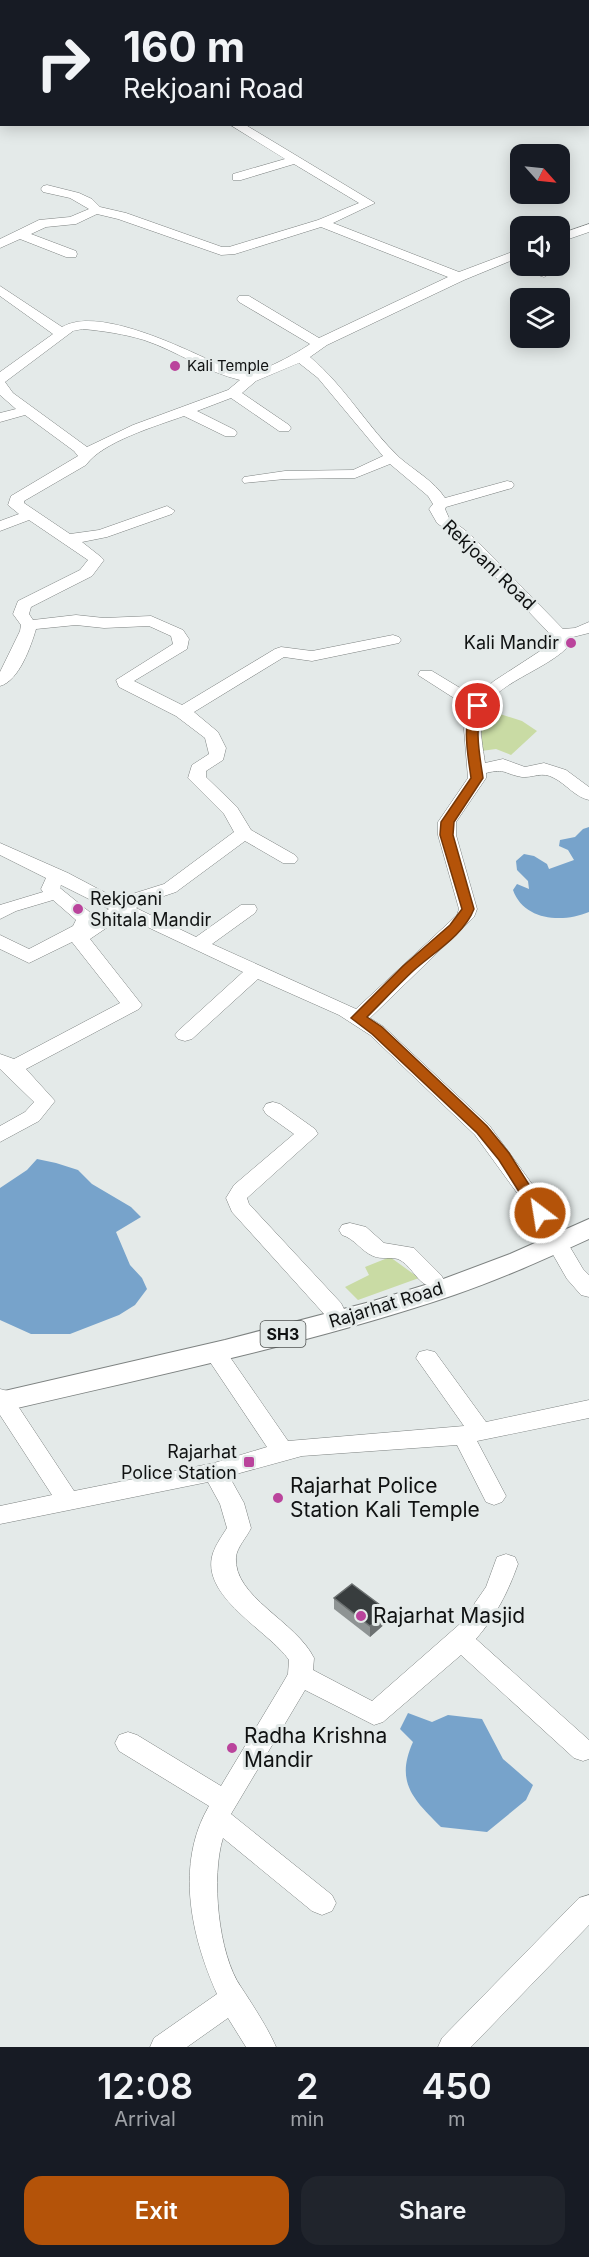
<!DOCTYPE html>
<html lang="en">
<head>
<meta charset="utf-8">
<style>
  body { margin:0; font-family:Inter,sans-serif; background:#20242c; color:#f1f3f6; height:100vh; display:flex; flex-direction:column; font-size:22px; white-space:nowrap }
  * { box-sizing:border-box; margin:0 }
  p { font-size:20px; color:#9ea1a6 }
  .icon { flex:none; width:33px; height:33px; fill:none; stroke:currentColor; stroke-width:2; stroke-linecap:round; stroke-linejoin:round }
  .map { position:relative; height:2047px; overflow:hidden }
  .panel { display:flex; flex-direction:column; background:#171b24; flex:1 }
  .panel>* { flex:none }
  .hud { position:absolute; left:0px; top:0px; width:590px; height:126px; box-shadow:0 3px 15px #0003; background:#171b24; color:#f1f3f6; overflow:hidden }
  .needle { width:39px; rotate:117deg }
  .controls { position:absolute; left:510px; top:144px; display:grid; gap:12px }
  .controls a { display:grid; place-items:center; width:60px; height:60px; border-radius:12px; background:#171b24; box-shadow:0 3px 15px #0003; font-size:30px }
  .pin { position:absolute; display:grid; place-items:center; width:51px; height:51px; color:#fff; margin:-26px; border:3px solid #fff; border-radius:50%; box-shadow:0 2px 6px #0007 }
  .me { position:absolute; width:66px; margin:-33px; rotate:329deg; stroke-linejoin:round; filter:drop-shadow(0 0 4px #0008) }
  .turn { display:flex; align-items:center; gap:21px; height:126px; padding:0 24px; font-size:27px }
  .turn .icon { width:78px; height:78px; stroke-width:2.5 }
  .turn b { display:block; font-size:42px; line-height:51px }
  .eta { display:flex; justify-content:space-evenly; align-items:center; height:102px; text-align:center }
  .eta b { font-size:36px; font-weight:600; line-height:42px }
  .cta { display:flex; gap:12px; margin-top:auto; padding:12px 24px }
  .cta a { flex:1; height:69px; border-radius:18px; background:#b45309; color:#fff; font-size:24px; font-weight:600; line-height:69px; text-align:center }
  .cta a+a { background:#20242c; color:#f1f3f6 }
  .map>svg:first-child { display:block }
</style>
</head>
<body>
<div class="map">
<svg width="589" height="2047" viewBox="0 0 589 2047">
  <rect width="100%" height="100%" fill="#e4eae9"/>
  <g fill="#c9dba4">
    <path d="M 485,698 L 500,714 L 522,721 L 537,731 L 511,755 L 496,749 L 474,752 Z"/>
    <path d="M 390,1257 L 419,1278 L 358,1300 L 345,1287 L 369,1275 L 365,1267 Z"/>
  </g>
  <g fill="#77a3cb">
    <path d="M 589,827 L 589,912 C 563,923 524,921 513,890 L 517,884 L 529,889 L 528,881 L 517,870 L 516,861 L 524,854 L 534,856 L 547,864 L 549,869 L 574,860 L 568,850 L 559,846 L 560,840 L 575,837 L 583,829 Z"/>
    <path d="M 37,1159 L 56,1163 L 78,1170 L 92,1184 L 131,1207 L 141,1217 L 116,1232 L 130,1265 L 142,1278 L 147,1289 L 135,1305 L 119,1315 L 70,1334 L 31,1334 L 0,1320 L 0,1188 L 27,1170 Z"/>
    <path d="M 408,1713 L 432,1722 L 448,1715 L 482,1719 L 503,1759 L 533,1785 L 526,1800 L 487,1832 L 441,1827 C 413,1799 395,1782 413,1742 L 400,1729 Z"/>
  </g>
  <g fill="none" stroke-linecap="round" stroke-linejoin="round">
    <g stroke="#7d8281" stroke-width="1">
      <g id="minor">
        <path d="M 0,0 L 6,0 L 1,3 Z"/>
        <path d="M 58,0 L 72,0 L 73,2 L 59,2 Z"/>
        <path d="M 197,0 L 209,0 L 210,2 L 198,2 Z"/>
        <path d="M 229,124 L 244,124 L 375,203 L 333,223 L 459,272 L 520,249 L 520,257 L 464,280 L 327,345 L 310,357 C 345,386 367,427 400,458 C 415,471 434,481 445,498 L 507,481 L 512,482 L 514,485 L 512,488 L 446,507 L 445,509 L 449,518 L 470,534 L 563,629 L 575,628 L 589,622 L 589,633 L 569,638 L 571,643 C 551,670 489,683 482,716 C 479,731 483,748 485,763 L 503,759 L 525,767 L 544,763 L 566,770 L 589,787 L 589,800 C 575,797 566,784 554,778 C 542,771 533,778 522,777 C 504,774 506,768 486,773 L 486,778 L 456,822 L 456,835 L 477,909 L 474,917 L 370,1018 L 384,1027 L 489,1125 L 535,1188 L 583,1269 L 589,1275 L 589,1297 L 581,1295 L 567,1279 L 520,1197 L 475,1135 L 370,1035 L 339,1015 L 258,979 L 192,1039 L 185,1041 L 178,1039 L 175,1035 L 178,1031 L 243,972 L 124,916 L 90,939 L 142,1005 L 139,1009 L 26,1069 L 55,1101 L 39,1121 L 0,1142 L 0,1126 L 25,1112 L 34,1102 L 0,1069 L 0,1054 L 14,1059 L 120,1003 L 72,942 L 29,963 L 0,949 L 0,935 L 29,949 L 73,926 L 76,920 L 53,900 L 16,911 L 0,919 L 0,905 L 43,892 L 41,889 L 46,878 L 0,855 L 0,843 L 68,873 L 121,901 L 129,895 L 164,884 L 234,832 L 224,814 L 188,778 L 192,765 L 209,754 L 205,738 L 176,716 L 119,687 L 116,680 L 173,644 L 171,636 L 149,626 L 104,628 L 76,625 L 36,629 C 31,646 19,681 0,686 L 0,672 L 20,631 L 21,625 L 13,614 L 18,601 L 80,570 L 88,560 L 29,520 L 0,531 L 0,521 L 19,514 L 8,505 L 11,496 L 78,456 L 74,451 L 25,415 L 0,422 L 0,413 L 16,409 L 0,395 L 0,372 L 53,334 L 0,296 L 0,286 L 62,327 C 96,307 172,343 205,358 C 218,363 233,373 248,373 C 261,373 299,352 310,344 L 239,302 L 237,299 L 239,296 L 249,296 L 319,338 L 448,277 L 321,227 L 235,254 L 221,255 L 118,219 L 97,214 L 76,224 L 46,227 L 31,234 L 76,251 L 77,254 L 76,257 L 66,257 L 20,239 L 0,248 L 0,239 L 39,220 L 70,217 L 89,209 L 70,198 L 43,192 L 41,189 L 43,186 L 47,185 L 79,193 L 92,199 L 100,207 L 126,213 L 222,247 L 229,247 L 318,220 L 359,203 L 294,164 L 241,180 L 233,180 L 233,174 L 285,159 ZM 83,329 C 104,331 124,334 144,340 C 177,351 206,372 240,380 L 228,390 L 133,425 L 87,447 L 13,393 L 5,382 L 73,331 ZM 299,363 L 318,378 L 383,456 L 353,470 L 285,471 L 244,477 L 242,480 L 244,483 L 285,479 L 355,478 L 390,464 L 428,496 L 433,504 L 429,509 L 437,523 L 460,540 L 552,636 L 554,642 L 494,681 L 475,697 L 432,671 L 420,671 L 418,675 L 468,707 L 464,729 L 468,778 L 438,822 L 438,835 L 459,909 L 457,915 L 356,1009 L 212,944 L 255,913 L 257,909 L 255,905 L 241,905 L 196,937 L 136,908 L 143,903 L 176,892 L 245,841 L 283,863 L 295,863 L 298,859 L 295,855 L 251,830 L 237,807 L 206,777 L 206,771 L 223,760 L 226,748 L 218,732 L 194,712 L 284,657 L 312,661 L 399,643 L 401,640 L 399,637 L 393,635 L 312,651 L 281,647 L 275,649 L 182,705 L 134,681 L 187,649 L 189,639 L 183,630 L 151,616 L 104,618 L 76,615 L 33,620 L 29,614 L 31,607 L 92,576 L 104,560 L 101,557 L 82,542 L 107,537 L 172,514 L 175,511 L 167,506 L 99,530 L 70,534 L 24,503 L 24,501 L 86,465 C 102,442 156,426 184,416 L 225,436 L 235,436 L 237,433 L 235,430 L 197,411 L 231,398 L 279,431 L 289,431 L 291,428 L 289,425 L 242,393 L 256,381 ZM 61,885 L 109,909 L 94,919 L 92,914 L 60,888 Z"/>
        <path d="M 589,224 L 589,232 L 560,242 L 560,234 Z"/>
        <path d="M 520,263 L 520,266 L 536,266 L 551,273 L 544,277 L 520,269 L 518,266 Z"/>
        <path d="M 273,1102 L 280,1104 L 315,1129 L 318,1134 L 247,1198 L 249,1204 L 341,1303 L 344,1309 L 341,1315 L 333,1317 L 325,1315 L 232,1212 L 226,1198 L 234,1185 L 294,1134 L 266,1114 L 263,1109 L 266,1104 Z"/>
        <path d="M 350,1223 L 366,1227 L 384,1243 L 414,1248 L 441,1275 L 444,1280 L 441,1285 C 419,1292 416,1269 400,1260 C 393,1256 381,1260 373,1256 C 361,1251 355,1239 342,1235 L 339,1230 L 342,1225 Z"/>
        <path d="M 215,1345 L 223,1347 L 288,1441 L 464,1426 L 416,1358 L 419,1352 L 427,1350 L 435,1352 L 486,1422 L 589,1400 L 589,1418 L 477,1441 L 506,1496 L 502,1502 L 494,1505 L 486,1502 L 457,1445 L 302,1456 L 229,1476 L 244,1503 L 251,1528 C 247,1537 237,1547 236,1557 C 233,1597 296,1621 314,1658 L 313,1670 L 372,1701 L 461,1623 L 486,1587 L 497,1557 L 506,1554 L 515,1557 L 518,1564 C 508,1592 496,1616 476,1639 L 589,1740 L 589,1759 L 583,1761 L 574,1758 L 461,1655 L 383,1722 L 374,1725 L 305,1690 L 231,1814 L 332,1895 L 336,1903 L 332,1911 L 322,1915 L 312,1911 L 223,1838 C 211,1876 218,1954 241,1987 C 251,2002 269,2030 276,2047 L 246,2047 L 228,2018 L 187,2047 L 150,2047 L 154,2038 L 217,1994 C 191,1936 175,1864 209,1806 L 119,1751 L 115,1743 L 119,1735 L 128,1732 L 137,1735 L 221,1786 L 284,1681 L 288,1674 L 289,1660 C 269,1631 199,1596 213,1553 C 216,1544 222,1536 227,1528 L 220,1504 L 208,1482 L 0,1524 L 0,1506 L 52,1495 L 0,1415 L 0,1389 L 8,1391 L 74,1491 L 214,1463 L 267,1447 L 204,1353 L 207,1347 Z"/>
        <path d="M 589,1895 L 589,1925 L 471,2047 L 438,2047 L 442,2038 L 579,1898 Z"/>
      </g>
    </g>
    <g stroke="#7d8281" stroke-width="2">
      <path id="major" d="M 589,1219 L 589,1239 C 545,1259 501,1279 454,1295 C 306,1345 152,1376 0,1412 L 0,1392 L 225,1340 L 370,1302 L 438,1281 L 510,1254 Z"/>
    </g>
    <use href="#minor" fill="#fff" fill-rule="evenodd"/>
    <use href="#major" fill="#fff" fill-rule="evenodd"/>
  </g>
  <path fill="#8e9494" d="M 334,1598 L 387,1622 L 370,1637 L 334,1609 Z"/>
  <path fill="#6c7171" d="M 388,1611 L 387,1622 L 370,1637 L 370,1626 Z"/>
  <path fill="#383d3e" stroke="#6c7171" stroke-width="1.5" d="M 352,1584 L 388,1611 L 370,1626 L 334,1598 Z"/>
  <path fill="#b45309" stroke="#753606" stroke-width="1.5" d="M 478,702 L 484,706 C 473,724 480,757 483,778 L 454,822 L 453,835 L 474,909 C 464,935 433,953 413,971 C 397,986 382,1002 367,1017 L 382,1027 L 487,1126 L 509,1153 L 547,1213 L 540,1218 L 535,1217 L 499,1160 L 477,1133 L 372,1034 L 351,1018 L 403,966 L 450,925 L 462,909 L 440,835 L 441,822 L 471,778 C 468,755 461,723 474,703 Z"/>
  <g fill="#ba449c" stroke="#e4eae9" stroke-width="2">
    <circle cx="175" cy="366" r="6"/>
    <circle cx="571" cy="643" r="6"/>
    <circle cx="78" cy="909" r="6"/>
    <rect x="243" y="1456" width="12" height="12" rx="3"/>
    <circle cx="278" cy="1498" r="6"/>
    <circle cx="361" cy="1616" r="6"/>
    <circle cx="232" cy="1748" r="6"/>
  </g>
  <g text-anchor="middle" stroke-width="6" stroke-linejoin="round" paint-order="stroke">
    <g font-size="15" fill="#101212" stroke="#e4eae9" text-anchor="start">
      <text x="187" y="371">Kali Temple</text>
    </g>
    <rect fill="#e4eae9" stroke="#505352" stroke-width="1.5" x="260.5" y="1321" width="45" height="26" rx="4.5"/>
    <g font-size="16" font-weight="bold" fill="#101212">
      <text x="283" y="1340">SH3</text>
    </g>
    <g font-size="18" fill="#101212" stroke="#e4eae9">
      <text transform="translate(489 565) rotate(44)" y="6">Rekjoani Road</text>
      <text transform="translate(386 1305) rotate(-17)" y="6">Rajarhat Road</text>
    </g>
    <g font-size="18" fill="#101212" stroke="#e4eae9" text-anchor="end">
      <text x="559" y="649">Kali Mandir</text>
      <text x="90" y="905" text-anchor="start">Rekjoani<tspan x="90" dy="21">Shitala Mandir</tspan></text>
      <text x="237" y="1458">Rajarhat<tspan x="237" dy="21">Police Station</tspan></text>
    </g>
    <g font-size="21" fill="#101212" stroke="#e4eae9" text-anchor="start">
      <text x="290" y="1493">Rajarhat Police<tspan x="290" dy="24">Station Kali Temple</tspan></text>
      <text x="373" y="1623">Rajarhat Masjid</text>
      <text x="244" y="1743">Radha Krishna<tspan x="244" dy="24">Mandir</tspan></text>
    </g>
  </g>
</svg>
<div class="controls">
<a><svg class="needle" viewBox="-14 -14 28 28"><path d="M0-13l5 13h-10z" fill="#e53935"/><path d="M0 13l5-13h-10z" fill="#9ea1a6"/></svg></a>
<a><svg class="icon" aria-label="sound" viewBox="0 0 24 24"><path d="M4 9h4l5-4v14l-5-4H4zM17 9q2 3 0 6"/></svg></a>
<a><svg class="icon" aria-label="layers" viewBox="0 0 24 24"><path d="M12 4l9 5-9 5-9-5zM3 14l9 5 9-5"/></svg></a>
</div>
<div class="pin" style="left:478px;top:706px;background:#d93025"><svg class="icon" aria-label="arrive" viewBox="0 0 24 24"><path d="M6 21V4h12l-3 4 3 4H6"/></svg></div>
<svg class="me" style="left:540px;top:1213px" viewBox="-20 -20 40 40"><circle r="17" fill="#b45309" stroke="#fff" stroke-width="3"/><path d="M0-11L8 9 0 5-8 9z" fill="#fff"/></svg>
<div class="hud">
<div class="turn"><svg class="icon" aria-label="right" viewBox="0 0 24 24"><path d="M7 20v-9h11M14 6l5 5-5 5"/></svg><div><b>160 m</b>Rekjoani Road</div></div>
</div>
</div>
<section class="panel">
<div class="eta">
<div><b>12:08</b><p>Arrival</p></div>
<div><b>2</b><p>min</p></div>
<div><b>450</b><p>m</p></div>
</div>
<div class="cta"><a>Exit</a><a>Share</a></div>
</section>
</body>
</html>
